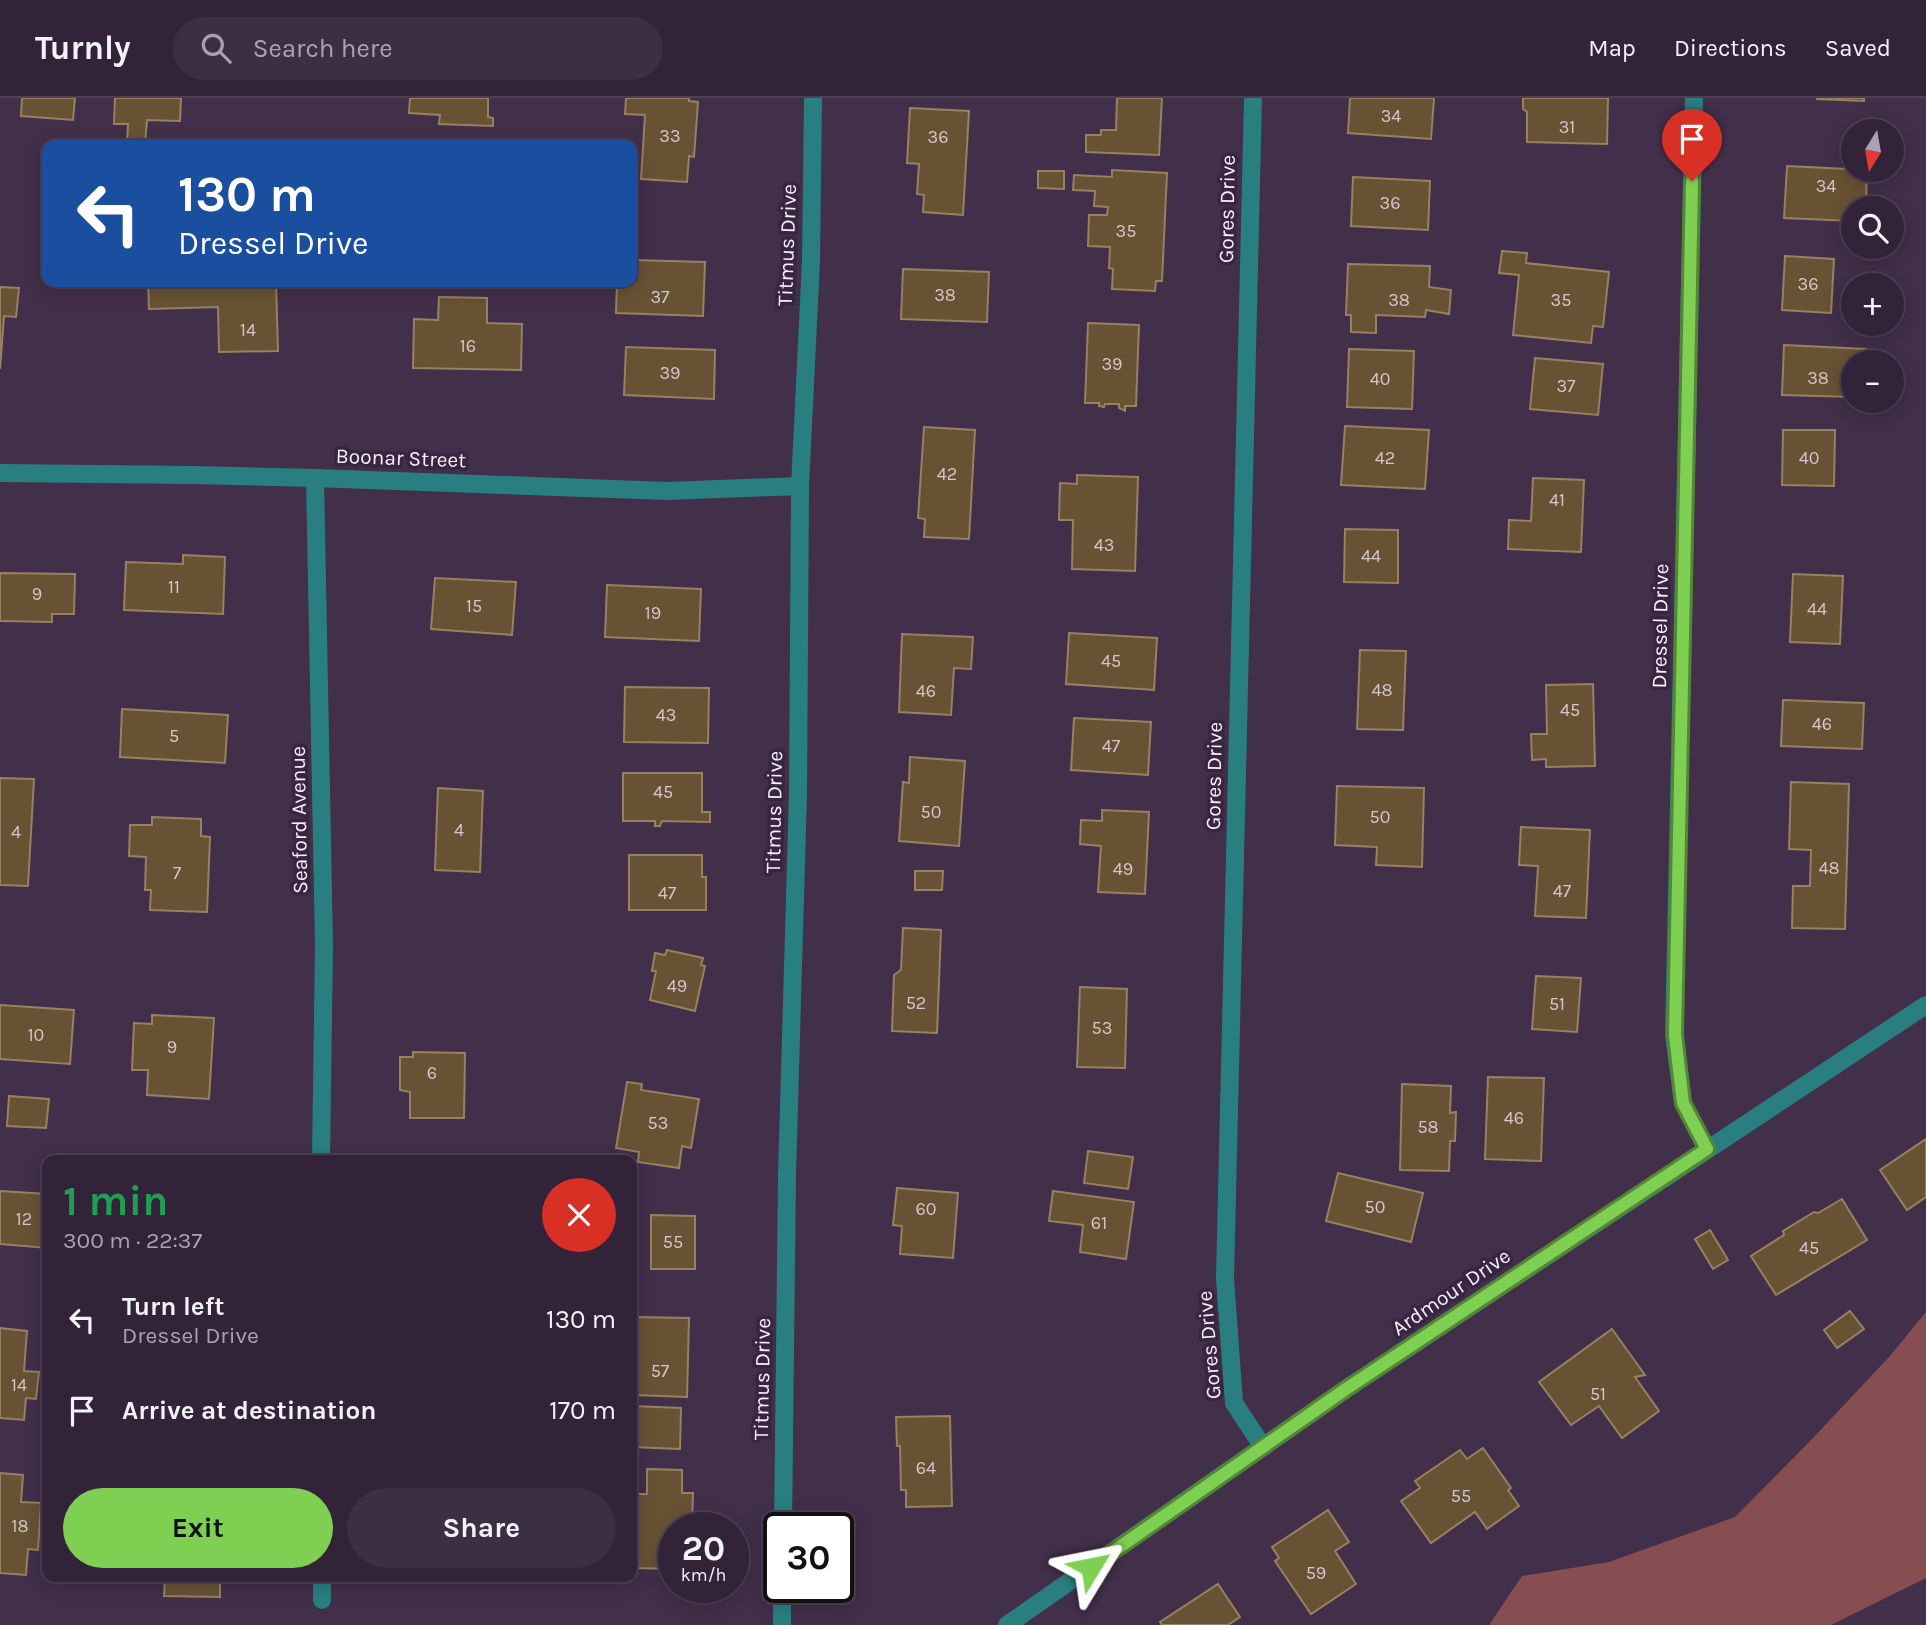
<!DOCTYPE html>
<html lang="en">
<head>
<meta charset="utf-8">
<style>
  body { margin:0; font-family:Karla,sans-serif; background:#3d2f43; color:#f1f3f6; height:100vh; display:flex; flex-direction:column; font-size:26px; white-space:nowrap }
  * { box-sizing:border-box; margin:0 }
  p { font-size:23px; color:#a8a4ae }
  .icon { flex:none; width:38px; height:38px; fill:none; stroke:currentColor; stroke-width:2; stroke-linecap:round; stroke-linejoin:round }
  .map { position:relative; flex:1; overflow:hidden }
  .drawer { position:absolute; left:42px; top:1057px; width:595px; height:427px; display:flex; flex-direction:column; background:#322338; border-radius:14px; box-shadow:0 4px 18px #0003,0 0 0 2px #4d4053 }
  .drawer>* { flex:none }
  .hud { position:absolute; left:42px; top:42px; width:595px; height:147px; border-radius:14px; box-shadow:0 4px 18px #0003,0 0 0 2px #4d4053; background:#1a4fa0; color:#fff; overflow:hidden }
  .needle { width:46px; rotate:191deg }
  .buttons { position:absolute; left:1841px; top:21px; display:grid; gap:14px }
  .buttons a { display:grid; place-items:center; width:63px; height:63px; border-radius:50%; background:#322338; box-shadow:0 4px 18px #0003,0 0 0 2px #4d4053; font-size:35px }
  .speed { position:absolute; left:658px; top:1414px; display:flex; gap:14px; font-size:35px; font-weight:700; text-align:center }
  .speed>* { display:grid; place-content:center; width:91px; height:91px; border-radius:50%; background:#322338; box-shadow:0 4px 18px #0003,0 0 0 2px #4d4053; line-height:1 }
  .speed small { font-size:18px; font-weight:400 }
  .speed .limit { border:4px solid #111; border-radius:10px; background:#fff; color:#111 }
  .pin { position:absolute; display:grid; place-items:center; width:60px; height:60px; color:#fff; margin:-72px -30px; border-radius:50% 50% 50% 0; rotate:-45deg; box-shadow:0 0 7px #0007 }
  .pin .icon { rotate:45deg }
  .me { position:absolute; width:77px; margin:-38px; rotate:55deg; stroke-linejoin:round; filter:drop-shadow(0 0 5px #0008) }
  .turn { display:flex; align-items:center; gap:24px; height:147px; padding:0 21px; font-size:32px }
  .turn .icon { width:91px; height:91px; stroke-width:2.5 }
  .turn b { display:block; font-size:49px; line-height:60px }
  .round { display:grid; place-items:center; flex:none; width:74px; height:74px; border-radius:37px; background:#3d2f43 }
  .summary { display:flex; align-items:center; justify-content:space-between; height:119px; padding:0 21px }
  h1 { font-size:42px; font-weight:700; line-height:52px; color:#1e9e55 }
  .primary-button { display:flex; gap:14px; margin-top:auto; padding:14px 21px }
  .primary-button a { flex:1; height:80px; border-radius:42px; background:#7fd052; color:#111; font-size:28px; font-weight:700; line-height:80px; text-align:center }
  .primary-button a+a { background:#3d2f43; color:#f1f3f6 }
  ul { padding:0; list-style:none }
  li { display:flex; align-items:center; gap:21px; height:91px; padding:0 21px }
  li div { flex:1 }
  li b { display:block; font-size:26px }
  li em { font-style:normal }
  header { display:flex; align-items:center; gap:42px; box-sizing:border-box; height:98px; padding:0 35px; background:#322338; border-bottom:2px solid #4d4053 }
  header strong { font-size:33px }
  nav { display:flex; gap:38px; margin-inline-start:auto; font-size:24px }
  .search { width:490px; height:63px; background:#3d2f43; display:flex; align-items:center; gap:18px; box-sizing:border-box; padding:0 24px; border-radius:38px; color:#a8a4ae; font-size:26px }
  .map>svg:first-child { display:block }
</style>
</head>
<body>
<header>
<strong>Turnly</strong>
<div class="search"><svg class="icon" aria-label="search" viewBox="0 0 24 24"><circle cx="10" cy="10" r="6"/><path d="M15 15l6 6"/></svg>Search here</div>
<nav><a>Map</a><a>Directions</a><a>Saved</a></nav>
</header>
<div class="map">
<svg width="1926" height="1527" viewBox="0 0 1926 1527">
  <rect width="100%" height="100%" fill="#422f4a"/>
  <path fill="#874e52" d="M 1926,1214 L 1926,1480 L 1831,1527 L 1489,1527 L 1522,1478 L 1609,1464 L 1735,1419 L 1813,1340 L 1890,1258 Z"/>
  <g fill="#675234" stroke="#978162" stroke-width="2">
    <path d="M 22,0 L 75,0 L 73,22 L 21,18 Z"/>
    <path d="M 115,0 L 181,0 L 180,23 L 147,22 L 145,47 L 127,46 L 128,26 L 114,26 Z"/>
    <path d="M 410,0 L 488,0 L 488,19 L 493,20 L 493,28 L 439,26 L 440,17 L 409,15 Z"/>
    <path d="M 626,0 L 689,0 L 689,3 L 698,4 L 694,59 L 689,58 L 687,84 L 641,81 L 645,17 L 625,16 Z"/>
    <path d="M 1117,0 L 1162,0 L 1159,57 L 1086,54 L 1086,37 L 1101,37 L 1101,32 L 1116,32 Z"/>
    <path d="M 1350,0 L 1434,0 L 1431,41 L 1348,35 Z"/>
    <path d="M 1523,0 L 1608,0 L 1607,46 L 1527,44 L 1527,14 L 1523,11 Z"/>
    <path d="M 1817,0 L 1864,0 L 1864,3 L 1817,1 Z"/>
    <path d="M 910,10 L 969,13 L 963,117 L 923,114 L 924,97 L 917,96 L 919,66 L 907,65 Z"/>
    <path d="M 1787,68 L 1867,72 L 1866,105 L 1870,105 L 1870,110 L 1853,110 L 1853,123 L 1784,120 Z"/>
    <path d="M 1112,72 L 1167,75 L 1162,183 L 1156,183 L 1155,193 L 1112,191 L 1113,171 L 1109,170 L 1110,149 L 1088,148 L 1089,117 L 1107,117 L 1108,109 L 1094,108 L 1095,93 L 1073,92 L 1074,77 L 1112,79 Z"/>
    <path d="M 1038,73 L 1064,73 L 1064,91 L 1038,90 Z"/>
    <path d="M 1353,79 L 1430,83 L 1428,132 L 1351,128 Z"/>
    <path d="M 1502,153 L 1527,155 L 1526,165 L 1609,174 L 1603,229 L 1593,228 L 1591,245 L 1513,237 L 1519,177 L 1499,175 Z"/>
    <path d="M 1785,158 L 1834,161 L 1831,215 L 1782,212 Z"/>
    <path d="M 632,162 L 705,164 L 703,218 L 616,215 L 617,184 L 632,184 Z"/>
    <path d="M 1348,166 L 1430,168 L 1429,189 L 1451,192 L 1449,216 L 1426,212 L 1425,219 L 1376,217 L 1376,235 L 1351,234 L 1351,217 L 1346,217 Z"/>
    <path d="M 903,171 L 989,174 L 987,224 L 901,221 Z"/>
    <path d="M 148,184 L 276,184 L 278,253 L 219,254 L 218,209 L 149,211 Z"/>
    <path d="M 0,189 L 19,190 L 16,219 L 4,218 L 0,271 Z"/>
    <path d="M 439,199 L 487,200 L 487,225 L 522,226 L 521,272 L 413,270 L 414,221 L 438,222 Z"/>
    <path d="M 1088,225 L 1139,227 L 1136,308 L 1125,308 L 1125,313 L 1119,310 L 1119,306 L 1105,306 L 1104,309 L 1099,308 L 1099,305 L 1085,305 Z"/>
    <path d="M 1784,247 L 1866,251 L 1866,264 L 1853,264 L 1853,299 L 1782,297 Z"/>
    <path d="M 626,249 L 715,252 L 714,301 L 624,297 Z"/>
    <path d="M 1349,251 L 1414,253 L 1412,311 L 1347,309 Z"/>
    <path d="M 1535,260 L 1603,266 L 1598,317 L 1530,311 Z"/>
    <path d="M 1345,328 L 1429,332 L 1425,391 L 1341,387 Z"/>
    <path d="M 924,329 L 975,332 L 969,441 L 924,439 L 925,421 L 918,420 Z"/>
    <path d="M 1783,332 L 1835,332 L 1834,388 L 1782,387 Z"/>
    <path d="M 1077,377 L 1138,379 L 1135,473 L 1072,471 L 1073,422 L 1059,422 L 1060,385 L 1077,386 Z"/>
    <path d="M 1533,380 L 1584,382 L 1581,454 L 1508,451 L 1509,422 L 1531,423 Z"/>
    <path d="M 1345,431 L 1398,432 L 1398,485 L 1344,484 Z"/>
    <path d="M 183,457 L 225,459 L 223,516 L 124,512 L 126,464 L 183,466 Z"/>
    <path d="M 0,475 L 75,476 L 74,516 L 52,516 L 52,524 L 0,523 Z"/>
    <path d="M 1793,476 L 1843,478 L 1840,546 L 1790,544 Z"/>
    <path d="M 435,480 L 516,484 L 512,537 L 431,531 Z"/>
    <path d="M 607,487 L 701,491 L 699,543 L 605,539 Z"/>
    <path d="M 1069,535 L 1157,540 L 1154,592 L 1066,586 Z"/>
    <path d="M 902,536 L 973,539 L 971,571 L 954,570 L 951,617 L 899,614 Z"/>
    <path d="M 1360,552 L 1406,553 L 1403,632 L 1357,631 Z"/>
    <path d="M 1593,586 L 1595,668 L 1546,669 L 1546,661 L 1532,662 L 1531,636 L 1547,636 L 1546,587 Z"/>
    <path d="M 625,589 L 709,590 L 708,645 L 624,644 Z"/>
    <path d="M 1783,602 L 1864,605 L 1862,651 L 1781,648 Z"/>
    <path d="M 122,611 L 228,617 L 225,665 L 120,659 Z"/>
    <path d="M 1074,620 L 1151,624 L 1148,677 L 1071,672 Z"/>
    <path d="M 910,659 L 965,663 L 959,748 L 899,743 L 903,684 L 909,685 Z"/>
    <path d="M 623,675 L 702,675 L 702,714 L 710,714 L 710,724 L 662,723 L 660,728 L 655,728 L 655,723 L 623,723 Z"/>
    <path d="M 0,680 L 34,681 L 28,788 L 0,787 Z"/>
    <path d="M 1791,684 L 1849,686 L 1845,831 L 1792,830 L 1793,788 L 1810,788 L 1811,752 L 1789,751 Z"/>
    <path d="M 1337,688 L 1424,690 L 1422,769 L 1376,767 L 1377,749 L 1335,747 Z"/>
    <path d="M 438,690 L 483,693 L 480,774 L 435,772 Z"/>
    <path d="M 1102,712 L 1149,714 L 1145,796 L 1098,794 L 1101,748 L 1080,746 L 1081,722 L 1102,723 Z"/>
    <path d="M 152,719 L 201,721 L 201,738 L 210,739 L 207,814 L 150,812 L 151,792 L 145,792 L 146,759 L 129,758 L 130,727 L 152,727 Z"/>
    <path d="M 1521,729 L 1590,732 L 1586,820 L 1535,818 L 1538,768 L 1519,767 Z"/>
    <path d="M 629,757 L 702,757 L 702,779 L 706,779 L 706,812 L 629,812 Z"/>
    <path d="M 915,773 L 943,773 L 942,792 L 915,792 Z"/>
    <path d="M 903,830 L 941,832 L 937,935 L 892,933 L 894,877 L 901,872 Z"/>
    <path d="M 667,852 L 703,860 L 701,867 L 705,868 L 695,913 L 650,902 L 656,873 L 652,873 L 655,855 L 665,857 Z"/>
    <path d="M 1536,878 L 1581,880 L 1577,934 L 1532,931 Z"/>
    <path d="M 1080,889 L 1127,891 L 1125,970 L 1077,969 Z"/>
    <path d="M 0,907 L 74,912 L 70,966 L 0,961 Z"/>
    <path d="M 152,917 L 214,920 L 209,1001 L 147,997 L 148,972 L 132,972 L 134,925 L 152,926 Z"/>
    <path d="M 413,954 L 465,955 L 464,1020 L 410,1020 L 410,994 L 400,992 L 400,959 L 413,959 Z"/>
    <path d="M 1488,979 L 1544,980 L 1541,1063 L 1485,1061 Z"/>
    <path d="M 627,984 L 642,986 L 641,992 L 699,1001 L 691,1050 L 682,1048 L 679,1070 L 638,1064 L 639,1054 L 616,1050 Z"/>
    <path d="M 1402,986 L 1451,988 L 1450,1015 L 1456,1014 L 1455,1043 L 1450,1043 L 1449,1073 L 1400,1072 Z"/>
    <path d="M 9,998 L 49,1001 L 46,1030 L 7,1028 Z"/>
    <path d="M 1926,1041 L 1926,1099 L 1907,1112 L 1880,1072 Z"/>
    <path d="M 1088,1053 L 1133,1059 L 1128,1091 L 1084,1085 Z"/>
    <path d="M 1338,1075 L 1423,1095 L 1411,1144 L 1326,1123 Z"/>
    <path d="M 897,1090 L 958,1095 L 953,1160 L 900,1156 L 902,1128 L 893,1127 Z"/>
    <path d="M 0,1093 L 47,1096 L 47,1150 L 0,1146 Z"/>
    <path d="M 1053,1093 L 1134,1104 L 1126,1161 L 1080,1154 L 1083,1127 L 1049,1123 Z"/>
    <path d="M 1842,1101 L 1867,1142 L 1776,1197 L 1751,1158 L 1784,1137 L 1783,1133 L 1814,1114 L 1818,1115 Z"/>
    <path d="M 651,1117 L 695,1118 L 695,1171 L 651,1171 Z"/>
    <path d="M 1710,1132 L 1728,1162 L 1713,1171 L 1695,1141 Z"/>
    <path d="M 1850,1213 L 1864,1231 L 1837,1250 L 1824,1232 Z"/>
    <path d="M 634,1219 L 689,1220 L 687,1299 L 633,1297 L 632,1256 Z"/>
    <path d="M 0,1230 L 27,1233 L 24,1273 L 39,1274 L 36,1301 L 26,1300 L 24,1322 L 0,1320 Z"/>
    <path d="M 1612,1231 L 1645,1277 L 1635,1279 L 1659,1313 L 1622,1340 L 1599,1308 L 1571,1327 L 1539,1284 Z"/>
    <path d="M 632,1308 L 681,1310 L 680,1351 L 632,1349 Z"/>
    <path d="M 950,1318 L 952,1408 L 906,1409 L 906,1392 L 901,1392 L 900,1348 L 897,1348 L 896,1319 Z"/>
    <path d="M 1483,1350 L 1511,1390 L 1508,1392 L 1519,1408 L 1487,1431 L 1475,1414 L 1431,1445 L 1401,1403 L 1420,1390 L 1415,1383 L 1460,1352 L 1467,1361 Z"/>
    <path d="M 647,1371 L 682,1372 L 682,1395 L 693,1395 L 692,1430 L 674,1430 L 674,1471 L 634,1470 L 636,1396 L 647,1396 Z"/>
    <path d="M 0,1375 L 23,1377 L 21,1404 L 41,1405 L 38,1452 L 28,1451 L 26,1477 L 0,1475 Z"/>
    <path d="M 1328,1412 L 1349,1444 L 1335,1453 L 1356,1486 L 1311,1516 L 1275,1463 L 1279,1460 L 1272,1449 Z"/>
    <path d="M 165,1479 L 220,1479 L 220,1499 L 164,1498 Z"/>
    <path d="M 1218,1486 L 1240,1519 L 1228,1527 L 1162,1527 L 1160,1524 Z"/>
  </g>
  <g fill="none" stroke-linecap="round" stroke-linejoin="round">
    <g stroke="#297f80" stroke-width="18">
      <path d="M 1253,0 L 1225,1180 L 1234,1305 L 1263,1349"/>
      <path d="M 1694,0 L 1674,937 L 1683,1005 L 1707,1051"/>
      <path d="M 0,375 L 193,377 L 315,380 L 667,393 L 800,388"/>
      <path d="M 315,380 L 324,847 L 321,1062"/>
      <path d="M 783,1430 L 787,1077 L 798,695 L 800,388 L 811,163 L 813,0"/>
      <path d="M 322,1479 L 322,1502"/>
      <path d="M 782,1527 L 782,1489"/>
      <path d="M 1007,1527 L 1346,1291 L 1926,907"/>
    </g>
  </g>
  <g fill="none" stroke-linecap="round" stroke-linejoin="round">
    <g stroke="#538735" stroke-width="18">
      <path id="route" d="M 1091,1469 L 1346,1291 L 1707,1051 L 1683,1005 L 1675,937 L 1692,83"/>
    </g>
    <use href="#route" stroke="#7fd052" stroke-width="12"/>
  </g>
  <g text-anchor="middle" stroke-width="7" stroke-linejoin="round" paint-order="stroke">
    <g font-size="18" fill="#d4c6cc">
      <text x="1391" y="24">34</text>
      <text x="1567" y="35">31</text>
      <text x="670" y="44">33</text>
      <text x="938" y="45">36</text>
      <text x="1826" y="94">34</text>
      <text x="1390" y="111">36</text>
      <text x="1126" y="139">35</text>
      <text x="1808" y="192">36</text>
      <text x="945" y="203">38</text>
      <text x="660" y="205">37</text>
      <text x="1399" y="208">38</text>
      <text x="1561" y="208">35</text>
      <text x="248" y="238">14</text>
      <text x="468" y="254">16</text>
      <text x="1112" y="272">39</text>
      <text x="670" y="281">39</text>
      <text x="1818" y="286">38</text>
      <text x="1380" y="287">40</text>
      <text x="1566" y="294">37</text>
      <text x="1385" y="366">42</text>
      <text x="1809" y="366">40</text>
      <text x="947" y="382">42</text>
      <text x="1557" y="408">41</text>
      <text x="1104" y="453">43</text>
      <text x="1371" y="464">44</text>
      <text x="174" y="495">11</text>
      <text x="37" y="502">9</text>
      <text x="474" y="514">15</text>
      <text x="1817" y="517">44</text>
      <text x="653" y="521">19</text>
      <text x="1111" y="569">45</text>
      <text x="1382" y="598">48</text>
      <text x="926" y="599">46</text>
      <text x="1570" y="618">45</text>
      <text x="666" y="623">43</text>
      <text x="1822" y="632">46</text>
      <text x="174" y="644">5</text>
      <text x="1111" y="654">47</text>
      <text x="663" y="700">45</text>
      <text x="931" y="720">50</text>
      <text x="1380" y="725">50</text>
      <text x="459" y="738">4</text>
      <text x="16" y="740">4</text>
      <text x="1829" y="776">48</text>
      <text x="1123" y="777">49</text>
      <text x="177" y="781">7</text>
      <text x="1562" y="799">47</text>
      <text x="667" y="801">47</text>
      <text x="677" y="894">49</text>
      <text x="916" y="911">52</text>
      <text x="1557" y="912">51</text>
      <text x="1102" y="936">53</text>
      <text x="36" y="943">10</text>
      <text x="172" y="955">9</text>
      <text x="432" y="981">6</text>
      <text x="1514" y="1026">46</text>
      <text x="658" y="1031">53</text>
      <text x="1428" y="1035">58</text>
      <text x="1375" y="1115">50</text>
      <text x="926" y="1117">60</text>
      <text x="24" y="1127">12</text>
      <text x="1099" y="1131">61</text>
      <text x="673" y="1150">55</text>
      <text x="1809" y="1156">45</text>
      <text x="660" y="1279">57</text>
      <text x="19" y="1293">14</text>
      <text x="1598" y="1302">51</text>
      <text x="926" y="1376">64</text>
      <text x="1461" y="1404">55</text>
      <text x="20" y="1434">18</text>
      <text x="1316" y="1481">59</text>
    </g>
    <g font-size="21" fill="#f9edfe" stroke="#38253f">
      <text transform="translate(1227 111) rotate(-89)" y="7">Gores Drive</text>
      <text transform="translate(787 147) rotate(-88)" y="7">Titmus Drive</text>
      <text transform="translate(401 360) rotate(2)" y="7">Boonar Street</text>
      <text transform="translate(1660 528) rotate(-89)" y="7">Dressel Drive</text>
      <text transform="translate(1214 678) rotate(-89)" y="7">Gores Drive</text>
      <text transform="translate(774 714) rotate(-89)" y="7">Titmus Drive</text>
      <text transform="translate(299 722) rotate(-91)" y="7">Seaford Avenue</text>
      <text transform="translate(1451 1194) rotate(-34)" y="7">Ardmour Drive</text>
      <text transform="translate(1209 1247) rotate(-95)" y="7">Gores Drive</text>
      <text transform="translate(762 1281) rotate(-89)" y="7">Titmus Drive</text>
    </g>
  </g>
</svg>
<div class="buttons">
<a><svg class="needle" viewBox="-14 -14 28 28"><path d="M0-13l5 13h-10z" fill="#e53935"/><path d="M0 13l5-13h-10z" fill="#a8a4ae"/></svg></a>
<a><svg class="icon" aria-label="search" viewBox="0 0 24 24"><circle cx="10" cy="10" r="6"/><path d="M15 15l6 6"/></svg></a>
<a>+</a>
<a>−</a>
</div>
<div class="speed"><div>20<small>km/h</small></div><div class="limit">30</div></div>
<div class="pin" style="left:1692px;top:83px;background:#d93025"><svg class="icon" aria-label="arrive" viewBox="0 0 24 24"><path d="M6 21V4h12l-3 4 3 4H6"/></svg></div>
<svg class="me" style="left:1091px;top:1469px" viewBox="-20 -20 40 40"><path d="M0-17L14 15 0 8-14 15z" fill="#7fd052" stroke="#fff" stroke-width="4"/></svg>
<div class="hud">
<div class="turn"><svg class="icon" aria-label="left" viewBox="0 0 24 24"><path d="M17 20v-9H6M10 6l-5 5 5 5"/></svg><div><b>130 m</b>Dressel Drive</div></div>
</div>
<section class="drawer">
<div class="summary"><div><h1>1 min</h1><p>300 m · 22:37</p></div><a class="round" style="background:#d93025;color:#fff"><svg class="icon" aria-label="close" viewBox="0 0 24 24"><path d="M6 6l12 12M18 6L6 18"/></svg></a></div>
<ul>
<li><svg class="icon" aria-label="left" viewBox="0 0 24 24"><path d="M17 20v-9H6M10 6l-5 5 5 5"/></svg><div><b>Turn left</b><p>Dressel Drive</p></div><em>130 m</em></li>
<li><svg class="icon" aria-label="arrive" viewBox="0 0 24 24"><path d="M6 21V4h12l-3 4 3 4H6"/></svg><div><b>Arrive at destination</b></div><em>170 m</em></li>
</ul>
<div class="primary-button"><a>Exit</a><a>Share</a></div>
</section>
</div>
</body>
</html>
